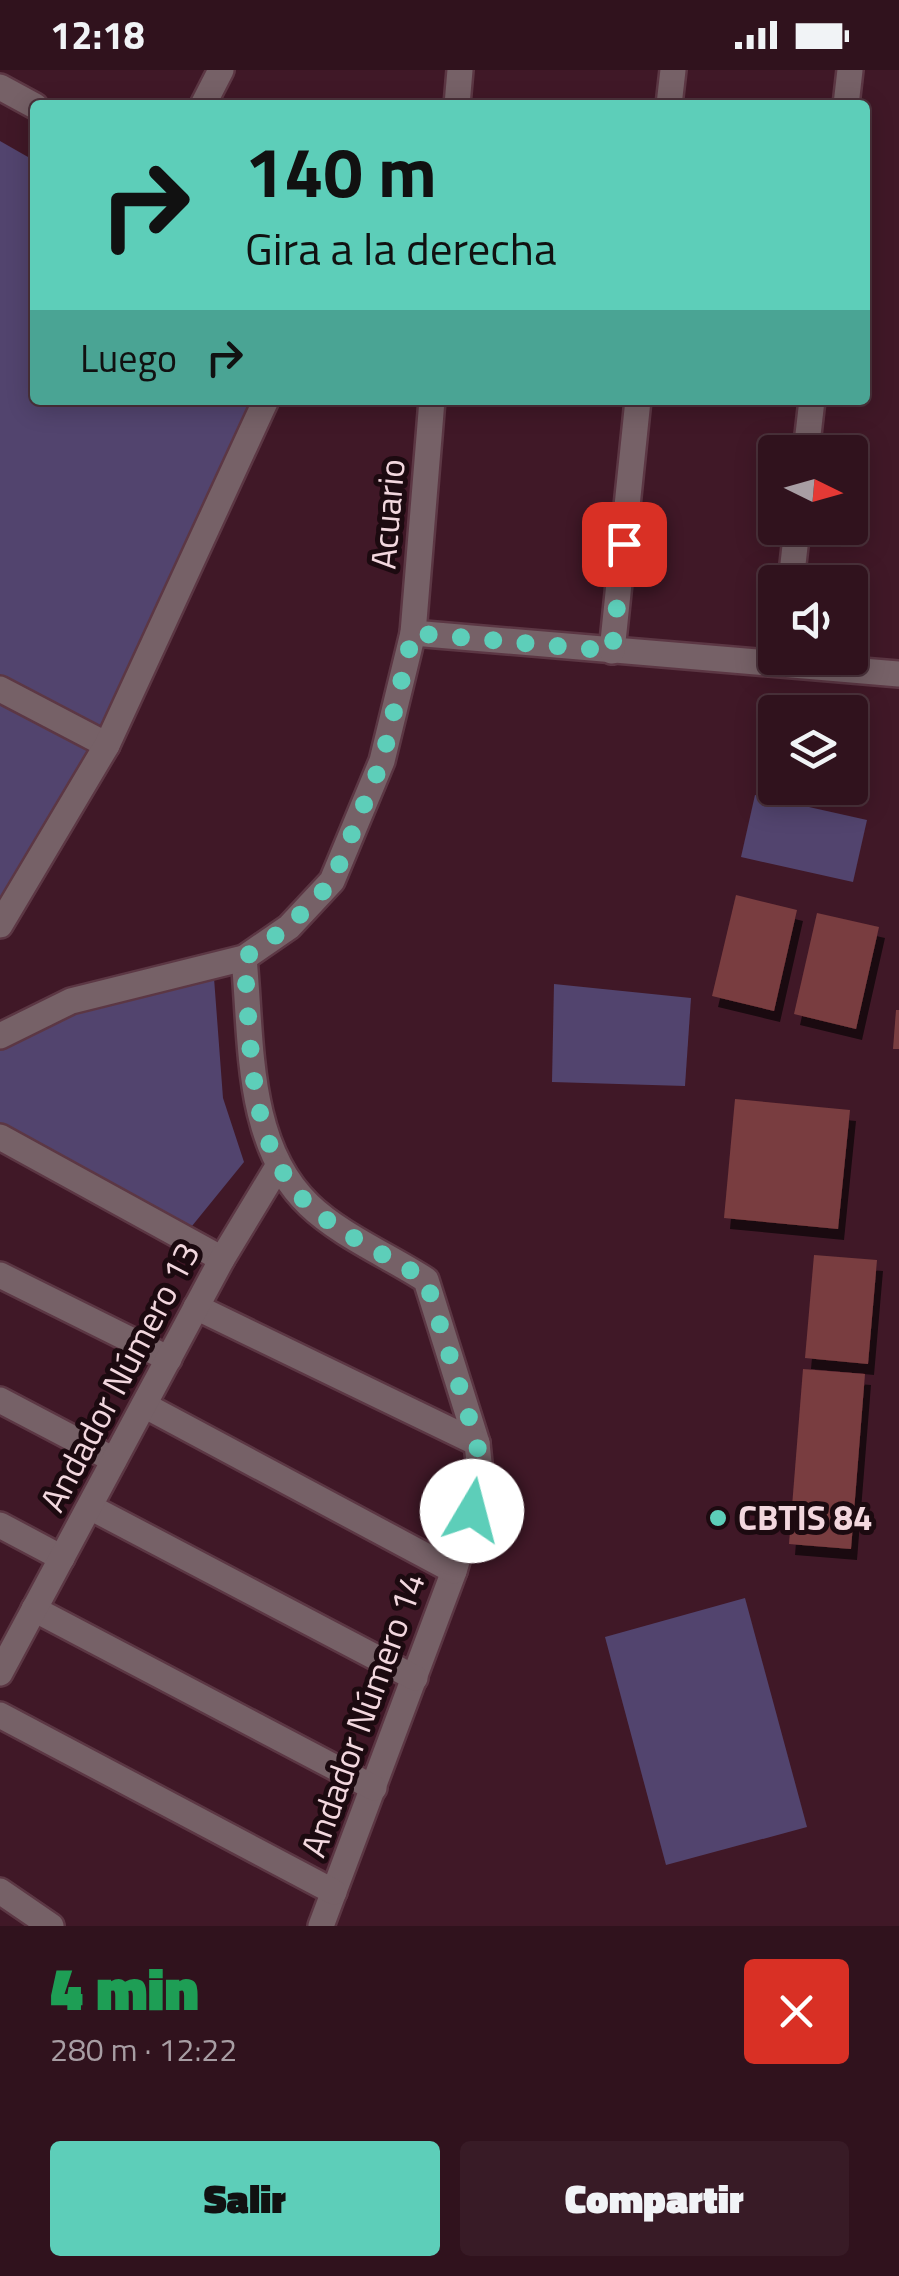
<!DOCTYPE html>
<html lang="es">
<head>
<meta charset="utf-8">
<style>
  body { margin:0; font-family:"Titillium Web",sans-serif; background:#381b26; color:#f1f3f6; height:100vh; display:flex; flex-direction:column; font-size:38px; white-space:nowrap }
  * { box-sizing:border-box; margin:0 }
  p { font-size:32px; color:#a89ea4 }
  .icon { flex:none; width:55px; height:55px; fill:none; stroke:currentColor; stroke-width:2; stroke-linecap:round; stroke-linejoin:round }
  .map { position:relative; height:1856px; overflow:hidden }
  .panel { display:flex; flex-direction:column; background:#30121d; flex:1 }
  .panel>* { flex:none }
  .guide { position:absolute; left:30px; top:30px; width:840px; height:305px; border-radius:10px; box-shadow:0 5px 25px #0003,0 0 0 2px #4b323b; background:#5dceb9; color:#111; overflow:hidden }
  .needle { width:65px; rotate:95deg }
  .fabs { position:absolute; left:758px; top:365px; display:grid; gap:20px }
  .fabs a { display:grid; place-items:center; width:110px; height:110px; border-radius:10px; background:#30121d; box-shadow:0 5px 25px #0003,0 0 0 2px #4b323b; font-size:50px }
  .pin { position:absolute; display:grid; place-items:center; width:85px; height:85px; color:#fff; margin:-42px; border-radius:20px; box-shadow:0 5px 15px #0006 }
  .me { position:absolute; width:110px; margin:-55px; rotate:8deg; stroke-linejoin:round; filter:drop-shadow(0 0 8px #0008) }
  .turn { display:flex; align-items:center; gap:35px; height:210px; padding:0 50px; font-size:45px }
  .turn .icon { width:130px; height:130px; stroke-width:2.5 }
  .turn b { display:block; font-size:70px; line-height:85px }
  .then { display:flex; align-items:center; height:95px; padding:0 50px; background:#0003; gap:20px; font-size:38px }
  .round { display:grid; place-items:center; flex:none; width:105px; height:105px; border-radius:10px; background:#381b26 }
  .summary { display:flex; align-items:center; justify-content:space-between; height:170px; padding:0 50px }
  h1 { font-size:60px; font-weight:800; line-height:75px; color:#1e9e55 }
  .primary-button { display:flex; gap:20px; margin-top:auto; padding:20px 50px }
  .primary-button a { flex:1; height:115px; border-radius:10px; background:#5dceb9; color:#111; font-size:40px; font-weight:800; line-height:115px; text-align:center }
  .primary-button a+a { background:#381b26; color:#f1f3f6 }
  .status { display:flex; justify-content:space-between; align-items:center; height:70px; padding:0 50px; background:#30121d; direction:ltr }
  .status svg { height:28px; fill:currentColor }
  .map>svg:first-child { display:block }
</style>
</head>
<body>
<div class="status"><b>12:18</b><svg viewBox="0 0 49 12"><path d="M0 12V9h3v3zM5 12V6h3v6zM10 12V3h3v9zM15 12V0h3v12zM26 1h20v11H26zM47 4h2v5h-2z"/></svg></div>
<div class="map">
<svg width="899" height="1856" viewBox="0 0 899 1856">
  <defs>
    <filter id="shadow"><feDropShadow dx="6" dy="11" stdDeviation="0" flood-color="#0009"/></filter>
  </defs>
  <rect width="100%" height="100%" fill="#401827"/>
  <g fill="#52446e">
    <path d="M 0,71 L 35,91 L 35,330 L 281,330 L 0,843 Z"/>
    <path d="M 755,725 L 867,750 L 853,812 L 741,787 Z"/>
    <path d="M 214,908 L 223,1028 L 244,1092 L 192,1156 L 0,1055 L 0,976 L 24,954 Z"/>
    <path d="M 554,914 L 691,928 L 685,1016 L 552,1012 Z"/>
    <path d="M 745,1528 L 807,1757 L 666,1795 L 605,1567 Z"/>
  </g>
  <g fill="#793d3f" filter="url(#shadow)">
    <path d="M 736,825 L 797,840 L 774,941 L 712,926 Z"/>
    <path d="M 817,843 L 879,857 L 856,959 L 794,944 Z"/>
    <path d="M 896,940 L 899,940 L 899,979 L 893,979 Z"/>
    <path d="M 735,1029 L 850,1040 L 838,1159 L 724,1148 Z"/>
    <path d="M 814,1185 L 877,1190 L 868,1294 L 805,1288 Z"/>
    <path d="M 803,1299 L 865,1304 L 851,1479 L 789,1474 Z"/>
  </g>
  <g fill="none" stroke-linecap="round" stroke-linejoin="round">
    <g stroke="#5c3744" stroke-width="30">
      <g id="minor">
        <path d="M 0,17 L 35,36"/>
        <path d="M 203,35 L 221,0"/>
        <path d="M 457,35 L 460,0"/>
        <path d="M 669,35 L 673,0"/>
        <path d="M 846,35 L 850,0"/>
        <path d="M 806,382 L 812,330"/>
        <path d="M 791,512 L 797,458"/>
        <path d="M 413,563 L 899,604"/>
        <path d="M 612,581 L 638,330"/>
        <path d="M 0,619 L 107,675"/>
        <path d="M 0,855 L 107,675 L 266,330"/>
        <path d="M 244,888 C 252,970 245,1074 309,1135 C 340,1165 389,1186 426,1210 L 477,1373 L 481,1412 L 454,1501 L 321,1856"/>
        <path d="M 0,966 L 71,931 L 244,888 L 289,857 L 332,811 L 382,691 L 413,563 L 432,330"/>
        <path d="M 0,1067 L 222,1189"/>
        <path d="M 0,1205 L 169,1289"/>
        <path d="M 196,1237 L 477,1373"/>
        <path d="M 0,1330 L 114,1390"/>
        <path d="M 144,1335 L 454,1501"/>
        <path d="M 90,1437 L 415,1608"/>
        <path d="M 0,1455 L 62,1488"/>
        <path d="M 34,1539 L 374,1718"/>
        <path d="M 0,1603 L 222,1189 L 277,1098"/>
        <path d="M 0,1645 L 334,1822"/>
        <path d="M 0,1821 L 51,1856"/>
      </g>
    </g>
    <use href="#minor" stroke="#766167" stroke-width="25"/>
  </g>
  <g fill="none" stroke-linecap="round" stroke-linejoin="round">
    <path stroke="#5dceb9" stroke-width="18" stroke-dasharray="0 32.4" d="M 472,1441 L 482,1412 L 477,1373 L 426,1210 C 389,1186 341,1165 309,1135 C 245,1075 252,970 244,888 L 289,856 L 332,812 L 382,691 L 413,563 L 612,581 L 624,474"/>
  </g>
  <circle fill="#5dceb9" stroke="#1c0a10" stroke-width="4" cx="718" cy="1448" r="10"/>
  <g text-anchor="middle" stroke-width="10" stroke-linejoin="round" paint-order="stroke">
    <g font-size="35" fill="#f2d7de" stroke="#1c0a10">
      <text transform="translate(388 444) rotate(-85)" y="12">Acuario</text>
      <text transform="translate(120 1307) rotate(-62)" y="12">Andador Número 13</text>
      <text transform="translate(363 1645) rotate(-70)" y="12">Andador Número 14</text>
    </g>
    <g font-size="35" font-weight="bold" fill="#f2d7de" stroke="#1c0a10" text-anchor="start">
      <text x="738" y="1460">CBTIS 84</text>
    </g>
  </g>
</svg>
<div class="fabs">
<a><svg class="needle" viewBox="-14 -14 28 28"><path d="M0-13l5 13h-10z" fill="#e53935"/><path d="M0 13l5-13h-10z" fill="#a89ea4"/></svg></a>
<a><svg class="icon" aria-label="sound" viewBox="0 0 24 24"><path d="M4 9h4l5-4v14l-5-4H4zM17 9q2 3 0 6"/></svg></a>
<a><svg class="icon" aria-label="layers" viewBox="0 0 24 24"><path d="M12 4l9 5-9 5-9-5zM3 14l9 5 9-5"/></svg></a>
</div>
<div class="pin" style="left:624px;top:474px;background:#d93025"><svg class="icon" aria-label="arrive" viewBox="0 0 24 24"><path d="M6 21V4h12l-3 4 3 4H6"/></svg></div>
<svg class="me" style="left:472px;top:1441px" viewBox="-20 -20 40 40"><circle r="19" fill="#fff"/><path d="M0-13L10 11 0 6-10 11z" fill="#5dceb9"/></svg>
<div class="guide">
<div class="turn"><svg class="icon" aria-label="right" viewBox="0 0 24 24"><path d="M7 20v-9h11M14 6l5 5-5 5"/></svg><div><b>140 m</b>Gira a la derecha</div></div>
<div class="then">Luego<svg class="icon" aria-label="right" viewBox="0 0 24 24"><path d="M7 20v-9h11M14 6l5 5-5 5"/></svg></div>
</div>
</div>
<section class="panel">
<div class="summary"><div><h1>4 min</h1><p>280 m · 12:22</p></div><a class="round" style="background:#d93025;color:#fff"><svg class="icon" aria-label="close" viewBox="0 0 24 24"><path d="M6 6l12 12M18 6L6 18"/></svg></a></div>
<div class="primary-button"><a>Salir</a><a>Compartir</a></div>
</section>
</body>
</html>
